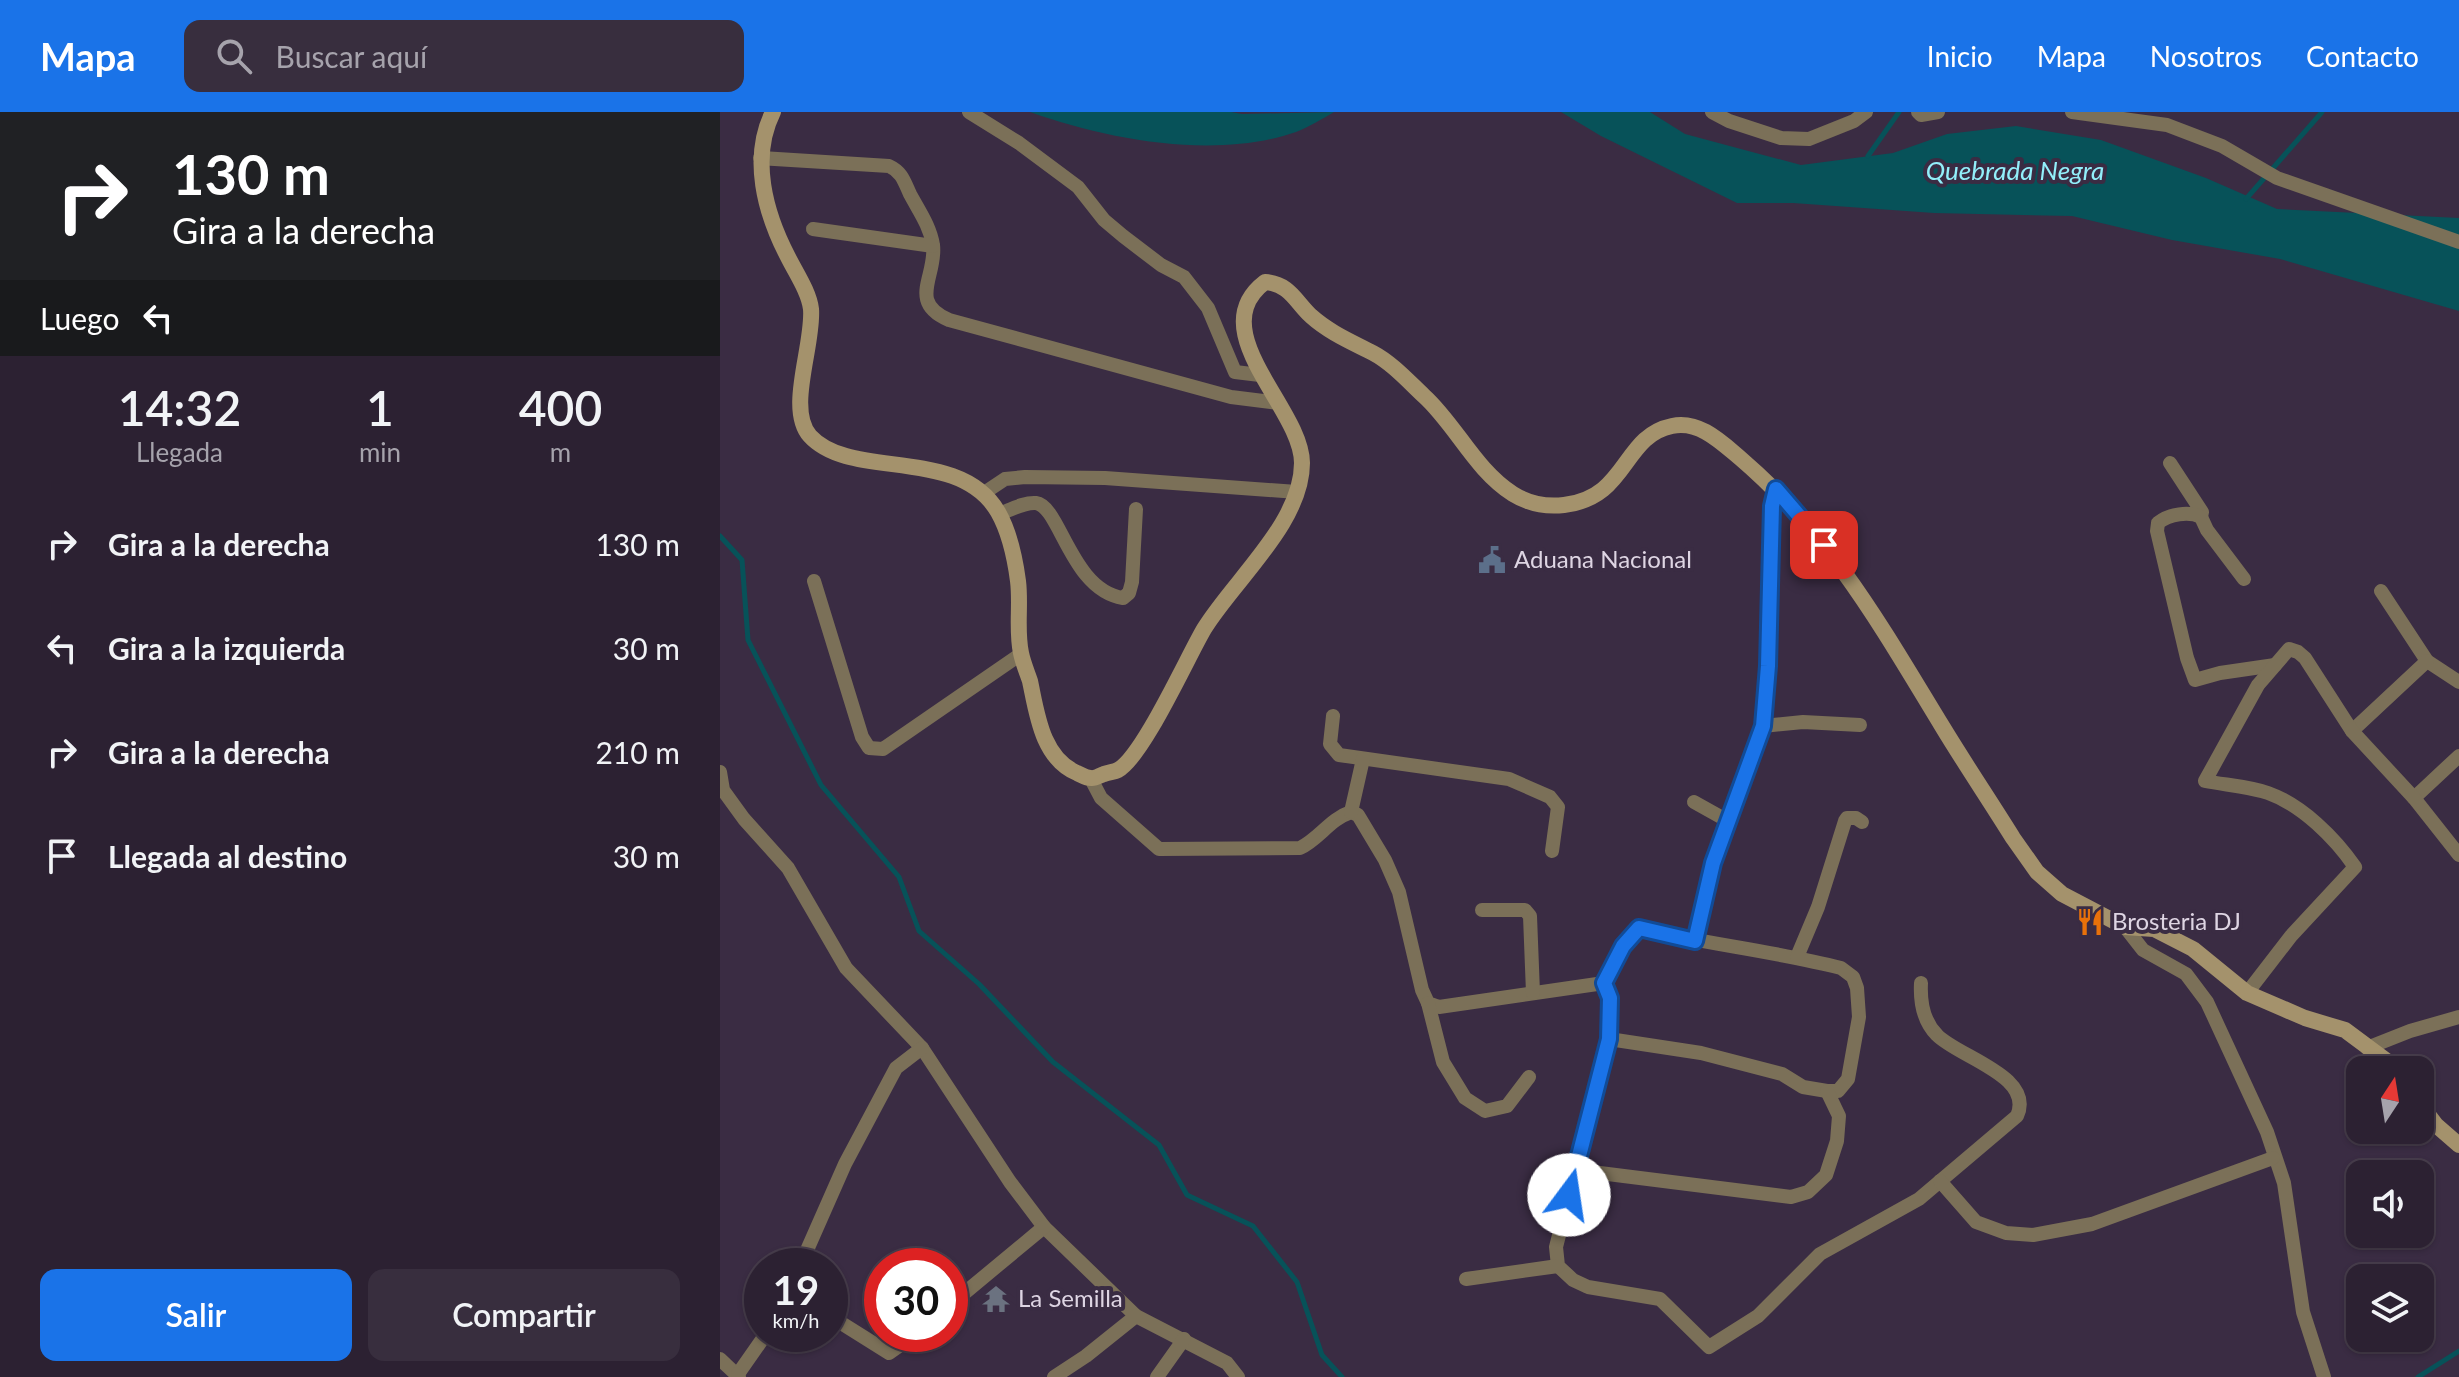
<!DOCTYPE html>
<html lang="es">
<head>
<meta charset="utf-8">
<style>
  body { margin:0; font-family:Lato,sans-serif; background:#382e3e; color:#f1f3f6; height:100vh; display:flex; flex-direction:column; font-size:30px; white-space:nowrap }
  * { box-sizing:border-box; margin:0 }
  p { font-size:26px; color:#a6a3ac }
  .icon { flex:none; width:44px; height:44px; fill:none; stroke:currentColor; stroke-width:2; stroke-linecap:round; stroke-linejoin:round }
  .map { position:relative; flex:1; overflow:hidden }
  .side { display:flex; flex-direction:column; background:#2c2132; width:720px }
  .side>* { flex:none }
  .banner { background:#202124; color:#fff; overflow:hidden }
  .needle { width:52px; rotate:12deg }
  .tools { position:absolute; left:1626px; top:944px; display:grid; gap:16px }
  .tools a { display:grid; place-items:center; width:88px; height:88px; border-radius:16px; background:#2c2132; box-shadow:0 2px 6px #0004,0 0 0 2px #483e4d; font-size:40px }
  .speed { position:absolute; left:24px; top:1136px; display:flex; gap:16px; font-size:40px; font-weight:700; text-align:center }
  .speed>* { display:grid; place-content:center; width:104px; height:104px; border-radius:50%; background:#2c2132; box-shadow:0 2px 6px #0004,0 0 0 2px #483e4d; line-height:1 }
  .speed small { font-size:20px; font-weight:400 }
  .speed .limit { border:12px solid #d22; background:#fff; color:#111 }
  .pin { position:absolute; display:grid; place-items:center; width:68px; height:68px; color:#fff; margin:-34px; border-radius:16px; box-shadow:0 4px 12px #0006 }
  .me { position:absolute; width:88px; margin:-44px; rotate:14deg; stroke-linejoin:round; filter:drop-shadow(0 0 6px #0008) }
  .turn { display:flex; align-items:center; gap:28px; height:168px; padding:0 40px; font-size:36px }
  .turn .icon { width:104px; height:104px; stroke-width:2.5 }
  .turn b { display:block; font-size:56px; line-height:68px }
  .then { display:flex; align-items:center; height:76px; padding:0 40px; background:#0003; gap:16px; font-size:30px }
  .eta { display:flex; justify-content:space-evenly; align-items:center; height:136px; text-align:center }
  .eta b { font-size:48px; font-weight:600; line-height:56px }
  .cta { display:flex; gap:16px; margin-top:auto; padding:16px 40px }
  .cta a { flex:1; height:92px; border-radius:16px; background:#1a73e8; color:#fff; font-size:32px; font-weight:600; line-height:92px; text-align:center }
  .cta a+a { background:#382e3e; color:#f1f3f6 }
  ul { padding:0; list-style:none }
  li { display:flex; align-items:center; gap:24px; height:104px; padding:0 40px }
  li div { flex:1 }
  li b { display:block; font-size:30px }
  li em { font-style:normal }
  header { display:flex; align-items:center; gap:48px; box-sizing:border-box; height:112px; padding:0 40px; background:#1a73e8; color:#fff }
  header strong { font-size:38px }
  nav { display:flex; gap:44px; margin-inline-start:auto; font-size:28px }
  .search { width:560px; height:72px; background:#382e3e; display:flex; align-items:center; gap:20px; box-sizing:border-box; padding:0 28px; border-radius:16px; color:#a6a3ac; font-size:30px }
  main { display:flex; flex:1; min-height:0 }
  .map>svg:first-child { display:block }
</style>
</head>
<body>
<header>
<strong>Mapa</strong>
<div class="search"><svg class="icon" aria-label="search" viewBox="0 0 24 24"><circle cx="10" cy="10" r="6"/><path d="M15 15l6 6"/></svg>Buscar aquí</div>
<nav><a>Inicio</a><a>Mapa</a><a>Nosotros</a><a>Contacto</a></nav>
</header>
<main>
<section class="side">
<div class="banner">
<div class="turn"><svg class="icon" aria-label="right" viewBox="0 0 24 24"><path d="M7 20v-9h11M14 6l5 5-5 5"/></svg><div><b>130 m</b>Gira a la derecha</div></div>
<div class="then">Luego<svg class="icon" aria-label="left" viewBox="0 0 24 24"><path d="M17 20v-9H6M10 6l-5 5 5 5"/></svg></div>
</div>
<div class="eta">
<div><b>14:32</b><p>Llegada</p></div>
<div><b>1</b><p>min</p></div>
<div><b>400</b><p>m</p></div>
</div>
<ul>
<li><svg class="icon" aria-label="right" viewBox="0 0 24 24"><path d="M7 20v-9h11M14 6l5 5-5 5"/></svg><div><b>Gira a la derecha</b></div><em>130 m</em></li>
<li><svg class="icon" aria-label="left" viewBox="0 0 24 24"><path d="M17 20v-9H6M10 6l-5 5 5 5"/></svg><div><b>Gira a la izquierda</b></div><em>30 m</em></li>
<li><svg class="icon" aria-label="right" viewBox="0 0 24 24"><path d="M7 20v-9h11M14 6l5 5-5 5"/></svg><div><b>Gira a la derecha</b></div><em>210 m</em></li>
<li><svg class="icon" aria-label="arrive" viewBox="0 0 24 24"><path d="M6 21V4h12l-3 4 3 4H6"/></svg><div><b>Llegada al destino</b></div><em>30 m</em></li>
</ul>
<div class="cta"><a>Salir</a><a>Compartir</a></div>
</section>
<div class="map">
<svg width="1739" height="1265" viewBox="0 0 1739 1265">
  <rect width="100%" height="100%" fill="#3a2c43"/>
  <g fill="#075259">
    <path d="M 310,0 L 511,0 L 522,2 L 614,0 C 602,7 589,15 576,20 C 495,48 389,28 310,0 Z"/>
    <path d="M 841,0 L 930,0 L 965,22 L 1081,53 L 1173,41 L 1227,22 L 1296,14 L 1381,28 L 1486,66 L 1557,97 L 1739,106 L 1739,199 L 1560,147 L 1452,128 L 1352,104 L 1214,101 L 1073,91 L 1017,91 L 881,24 Z"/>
  </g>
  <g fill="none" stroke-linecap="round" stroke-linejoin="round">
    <g stroke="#075259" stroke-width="5">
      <path d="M 1148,44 L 1179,0"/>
      <path d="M 1526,87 L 1602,0"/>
      <path d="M 0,424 L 22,448 L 28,528 L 101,673 L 179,765 L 199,819 L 259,872 L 333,950 L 439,1033 L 467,1083 L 533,1114 L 577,1170 L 602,1243 L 622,1265"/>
      <path d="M 1698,1265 L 1739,1239"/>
    </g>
    <g stroke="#7b7058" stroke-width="14">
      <path d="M 249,0 L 299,31 L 358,75 L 384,108 L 403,124 L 441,153 L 464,165 L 488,196 L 515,260 L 540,263"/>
      <path d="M 992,0 L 1009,9 L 1061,26 L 1089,27 L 1134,9 L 1146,0"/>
      <path d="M 1198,0 L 1201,3 L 1218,0"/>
      <path d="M 1352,0 L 1447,13 L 1502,34 L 1557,66 L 1739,130"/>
      <path d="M 40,46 L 169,54 C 182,60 184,69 190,82 C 199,99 210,114 213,133 C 217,164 187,190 229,208 L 511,285 L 559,291"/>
      <path d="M 93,117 L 213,134"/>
      <path d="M 1450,351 L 1482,400 L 1481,405"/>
      <path d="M 264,381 L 285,367 L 305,365 L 385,366 L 577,380"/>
      <path d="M 279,402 C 290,398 304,390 316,391 C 340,394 351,478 403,486 L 409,481 L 412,470 L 416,397"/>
      <path d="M 1524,467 L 1487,418 L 1481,405 C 1469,399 1449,402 1438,411 L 1437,419 L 1467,546 L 1475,568 L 1500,561 L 1555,553"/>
      <path d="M 94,469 L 142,625 L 149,636 L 163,637 L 301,542"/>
      <path d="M 1661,479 L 1707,549 L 1739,570"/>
      <path d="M 613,604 L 610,632 L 619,643 L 789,667 L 830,685 L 838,695 L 832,739"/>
      <path d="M 1043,614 L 1083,610 L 1140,613"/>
      <path d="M 1632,619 L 1707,549"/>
      <path d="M 0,660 L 3,678 L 24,707 L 68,756 L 126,856 L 202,936 L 290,1070 L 324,1115 L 416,1204 L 507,1251 L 518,1265"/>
      <path d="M 371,667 L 381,686 L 439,737 L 580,736 C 599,727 610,707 631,700 L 638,703 L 665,748 L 679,780 L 702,878 L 708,891 L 719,895 L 884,871 L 903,834 L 919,816 C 985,832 1054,839 1121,856 L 1133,865 L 1137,876 L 1139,905 L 1128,967 L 1118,979 L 1107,979 L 1083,975 L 1062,962 L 981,941 L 889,927"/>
      <path d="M 1694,686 L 1739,644"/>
      <path d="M 974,690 L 1008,709"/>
      <path d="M 631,700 L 643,647"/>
      <path d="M 762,798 L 805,798 L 810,804 L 813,881"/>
      <path d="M 1405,815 L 1423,838 L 1466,862 L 1487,890 L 1547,1020 L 1564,1071 L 1583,1200 L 1604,1265"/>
      <path d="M 975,829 L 986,787 L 986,772 L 993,751 L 1043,614 L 1045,599 L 1052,394 L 1056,377"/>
      <path d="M 1077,845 L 1098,795 L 1125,709 L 1127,706 L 1136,706 L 1142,710"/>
      <path d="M 884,871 L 890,886 L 889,927 L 836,1135 L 838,1154 L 853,1168 L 868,1175 L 940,1187 L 989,1235 L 1038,1204 L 1100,1142 L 1199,1087 L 1297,1004 C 1315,964 1238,945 1217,923 C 1203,909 1200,890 1201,871"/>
      <path d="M 1527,881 L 1571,824 L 1635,755 C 1615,726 1582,693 1548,681 C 1528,674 1505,673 1485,669 L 1538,573 L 1569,537 L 1578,540 L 1585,546 L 1632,619 L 1694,686 L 1739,743"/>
      <path d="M 708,891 L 723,950 L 745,986 L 765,999 L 787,994 L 809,965"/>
      <path d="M 1647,936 L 1690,919 L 1739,905"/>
      <path d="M 856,1058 L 1071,1085 L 1088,1080 L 1106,1063 L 1117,1029 L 1119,1004 L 1107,979"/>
      <path d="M 1220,1069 L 1256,1110 L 1286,1121 L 1313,1123 L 1372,1112 L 1553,1046"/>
      <path d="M 80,1154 L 125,1052 L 176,956 L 202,936"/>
      <path d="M 746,1167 L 838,1154"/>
      <path d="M 230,1193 L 324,1115"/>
      <path d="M 110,1204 L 169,1241 L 196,1222"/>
      <path d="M 0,1247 L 19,1265"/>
      <path d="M 18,1262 L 46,1222"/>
      <path d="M 334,1265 L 366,1244 L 416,1204"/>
      <path d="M 437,1265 L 464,1227"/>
    </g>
    <g stroke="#a4926c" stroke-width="16">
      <path d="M 53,0 C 30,46 45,101 68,145 C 76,161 89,180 91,197 C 94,233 66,297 90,324 C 131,369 239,333 278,400 C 290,421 295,446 298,469 C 301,493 296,518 301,541 C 303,551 307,560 310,569 C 317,602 322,646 357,661 C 362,663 366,666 371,666 C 375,667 380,663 384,662 C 389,660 394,660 398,658 C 423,644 467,546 484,517 C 514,468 582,411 582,351 C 582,296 481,219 545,170 C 570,172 575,189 591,204 C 610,221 632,230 653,241 C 672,251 689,270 704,284 C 736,313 755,358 793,382 C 809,392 826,395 844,393 C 908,386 902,324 952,314 C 979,308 1001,330 1020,346 C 1111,424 1161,514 1222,614 C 1245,652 1270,689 1293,726 L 1317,760 L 1342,782 L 1405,815 L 1434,817 L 1473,837 L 1527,881 L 1585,906 L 1625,918 L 1668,950 L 1675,958"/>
      <path d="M 1700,992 L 1716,1013 L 1739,1033"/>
    </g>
  </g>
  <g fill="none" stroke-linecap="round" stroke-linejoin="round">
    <g stroke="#114b97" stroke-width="20">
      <path id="route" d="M 849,1083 L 889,927 L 890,886 L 884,871 L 903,834 L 919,816 L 975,829 L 993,751 L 1043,614 L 1048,554 L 1052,394 L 1056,377 L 1104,433"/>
    </g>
    <use href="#route" stroke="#1a73e8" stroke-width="14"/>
  </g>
  <defs>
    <g id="civic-bare" transform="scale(2.16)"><path d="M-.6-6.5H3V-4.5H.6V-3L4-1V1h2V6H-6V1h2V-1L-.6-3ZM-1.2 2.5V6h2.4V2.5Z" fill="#5c6f8a" stroke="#3a2c43" stroke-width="2.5" paint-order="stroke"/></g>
    <g id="restaurant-bare" transform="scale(2.16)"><path d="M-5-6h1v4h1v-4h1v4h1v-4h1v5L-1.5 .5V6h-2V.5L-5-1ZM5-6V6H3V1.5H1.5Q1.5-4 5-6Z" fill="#e8710a" stroke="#3a2c43" stroke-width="2.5" paint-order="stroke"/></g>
    <g id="temple-bare" transform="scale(2.16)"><path d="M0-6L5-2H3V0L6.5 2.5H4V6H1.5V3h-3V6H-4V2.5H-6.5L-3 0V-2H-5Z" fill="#6b7280" stroke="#3a2c43" stroke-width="2.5" paint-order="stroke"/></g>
  </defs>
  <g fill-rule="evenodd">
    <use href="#civic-bare" x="772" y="448"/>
    <use href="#restaurant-bare" x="1370" y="810"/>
    <use href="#temple-bare" x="276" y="1187"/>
  </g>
  <g text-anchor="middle" stroke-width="8" stroke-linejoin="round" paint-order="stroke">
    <g font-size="24" fill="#ded5e3" stroke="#3a2c43" text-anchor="start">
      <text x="794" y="456">Aduana Nacional</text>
      <text x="1392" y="818">Brosteria DJ</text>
      <text x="298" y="1195">La Semilla</text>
    </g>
    <g font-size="26" font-style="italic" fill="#92effa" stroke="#3a2c43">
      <text x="1295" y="68">Quebrada Negra</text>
    </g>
  </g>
</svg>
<div class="tools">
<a><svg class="needle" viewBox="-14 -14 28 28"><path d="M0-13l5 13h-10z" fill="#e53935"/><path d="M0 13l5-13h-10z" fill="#a6a3ac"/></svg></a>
<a><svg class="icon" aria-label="sound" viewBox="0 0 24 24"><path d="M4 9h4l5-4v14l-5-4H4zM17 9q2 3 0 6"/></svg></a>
<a><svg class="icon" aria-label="layers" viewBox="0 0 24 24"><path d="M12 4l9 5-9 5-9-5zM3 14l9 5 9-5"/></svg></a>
</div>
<div class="speed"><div>19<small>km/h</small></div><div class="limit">30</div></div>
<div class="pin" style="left:1104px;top:433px;background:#d93025"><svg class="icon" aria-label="arrive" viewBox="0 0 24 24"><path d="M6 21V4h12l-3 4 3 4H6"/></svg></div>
<svg class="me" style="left:849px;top:1083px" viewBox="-20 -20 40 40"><circle r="19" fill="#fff"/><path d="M0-13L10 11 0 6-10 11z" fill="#1a73e8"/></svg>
</div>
</main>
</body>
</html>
